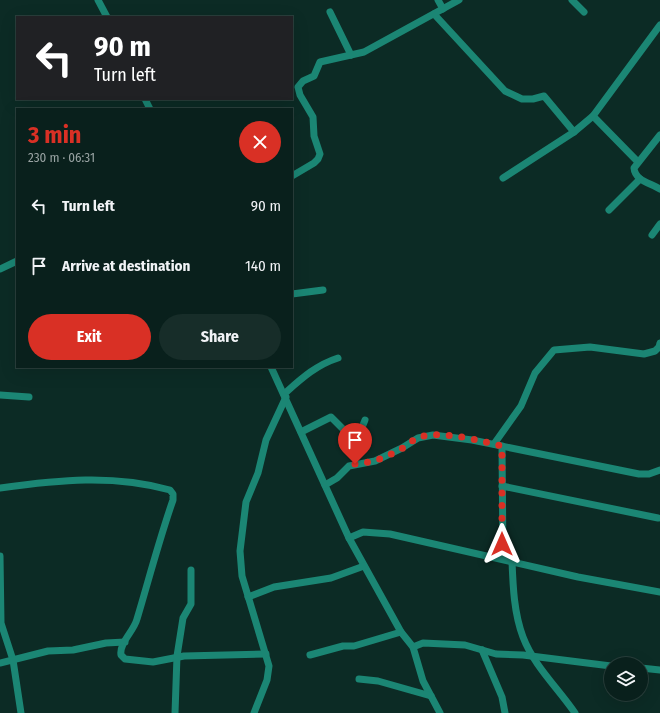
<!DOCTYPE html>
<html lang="en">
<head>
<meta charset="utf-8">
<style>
  body { margin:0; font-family:"Fira Sans Condensed",sans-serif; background:#172d29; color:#f1f3f6; height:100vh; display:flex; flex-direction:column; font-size:15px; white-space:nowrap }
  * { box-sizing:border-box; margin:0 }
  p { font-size:13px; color:#99a3a3 }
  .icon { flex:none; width:22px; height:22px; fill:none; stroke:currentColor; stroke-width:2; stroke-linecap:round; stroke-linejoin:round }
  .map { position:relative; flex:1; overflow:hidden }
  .side { position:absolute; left:16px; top:108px; width:277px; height:260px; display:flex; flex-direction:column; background:#09201c; border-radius:0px; box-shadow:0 4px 16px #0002,0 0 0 1px #293e3b }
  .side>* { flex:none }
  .guide { position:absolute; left:16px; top:16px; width:277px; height:84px; border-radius:0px; box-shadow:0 4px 16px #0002,0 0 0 1px #293e3b; background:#202124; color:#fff; overflow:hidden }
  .tools { position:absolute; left:604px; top:657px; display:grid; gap:8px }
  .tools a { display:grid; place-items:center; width:44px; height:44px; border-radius:50%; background:#09201c; box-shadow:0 4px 16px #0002,0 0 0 1px #293e3b; font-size:20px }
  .pin { position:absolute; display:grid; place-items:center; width:34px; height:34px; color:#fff; margin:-41px -17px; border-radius:50% 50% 50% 0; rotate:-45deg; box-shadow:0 0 4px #0007 }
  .pin .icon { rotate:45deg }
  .me { position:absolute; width:44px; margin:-22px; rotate:0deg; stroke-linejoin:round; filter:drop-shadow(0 0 3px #0008) }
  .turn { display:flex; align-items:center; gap:14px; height:84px; padding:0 12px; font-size:18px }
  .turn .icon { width:52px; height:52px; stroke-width:2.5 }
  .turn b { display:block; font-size:28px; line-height:34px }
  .round { display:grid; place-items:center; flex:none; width:42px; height:42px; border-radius:21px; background:#172d29 }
  .summary { display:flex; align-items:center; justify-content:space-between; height:68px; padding:0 12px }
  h1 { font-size:24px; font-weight:700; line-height:30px; color:#d93025 }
  .primary-button { display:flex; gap:8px; margin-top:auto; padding:8px 12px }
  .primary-button a { flex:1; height:46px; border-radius:24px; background:#d93025; color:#fff; font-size:16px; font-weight:700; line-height:46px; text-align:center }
  .primary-button a+a { background:#172d29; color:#f1f3f6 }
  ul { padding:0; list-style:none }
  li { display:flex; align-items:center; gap:12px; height:60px; padding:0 12px }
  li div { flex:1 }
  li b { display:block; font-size:15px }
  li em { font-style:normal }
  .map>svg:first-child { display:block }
</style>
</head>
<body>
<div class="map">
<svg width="660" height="713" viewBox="0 0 660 713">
  <rect width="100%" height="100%" fill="#0c2b25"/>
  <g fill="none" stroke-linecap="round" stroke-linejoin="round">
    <g stroke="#1b8674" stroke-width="7">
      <path d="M 98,0 L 107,17"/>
      <path d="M 438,0 L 443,9"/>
      <path d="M 572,0 L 584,12"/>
      <path d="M 330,12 L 351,55"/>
      <path d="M 434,14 L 505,91 L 522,99 L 533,99 L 544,96 L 574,132"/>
      <path d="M 145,99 L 150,109"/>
      <path d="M 593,116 L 638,162"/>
      <path d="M 660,135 L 634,168 C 635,181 651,183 660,189"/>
      <path d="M 292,176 L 314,163 L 318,159 L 320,154 L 314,136 L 313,117 L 300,95 L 298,87 L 303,81 L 314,76 L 320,62 L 364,52 L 459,0"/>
      <path d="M 503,178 L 574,132 L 593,116 L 660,25"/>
      <path d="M 609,210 L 640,179"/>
      <path d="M 652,235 L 660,224"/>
      <path d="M 0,269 L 17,261"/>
      <path d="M 292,294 L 323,290"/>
      <path d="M 271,367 L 349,538 L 401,632 L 413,647 L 423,681 L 440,713"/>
      <path d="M 284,394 C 301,379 316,365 338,358"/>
      <path d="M 0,395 L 29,397"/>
      <path d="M 301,432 L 331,417 L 345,431 L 359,435 L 365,420"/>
      <path d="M 494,444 L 521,406 L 535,373 L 554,350 L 590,347 L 644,354 L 655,351 L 659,347 L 660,343"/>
      <path d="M 502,446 L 503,559"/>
      <path d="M 325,485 L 337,478 L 349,466 L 375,461 L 402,448 L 418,438 L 433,435 L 472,440 L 639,474 L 649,474 L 660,470"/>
      <path d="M 502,486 L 658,518"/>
      <path d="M 0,488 C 58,480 113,474 170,490 L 173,494 L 173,500 C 159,540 149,579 137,619 C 134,631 119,643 121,655 L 125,659 L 153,662 L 184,656 L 266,654"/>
      <path d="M 349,538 L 363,532 L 390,534 L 578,577 L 660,592"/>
      <path d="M 0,556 L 1,623 L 13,660 L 21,713"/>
      <path d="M 512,561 C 513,587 514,613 523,637 C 534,666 558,688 575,713"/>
      <path d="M 248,597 L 274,587 L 331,578 L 364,566"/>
      <path d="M 413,647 L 423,643 L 465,645 L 496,654 L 523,655 L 611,666"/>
      <path d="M 482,650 L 502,697 L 505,713"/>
      <path d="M 310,655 L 343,646 L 354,646 L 401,632"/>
      <path d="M 0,663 L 48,651 L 73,650 L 106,643 L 125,642"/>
      <path d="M 641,668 L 660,670"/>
      <path d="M 359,679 L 378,681 L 431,696"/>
      <path d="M 175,713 L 177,656 L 183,618 L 191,604 L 191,570"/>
      <path d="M 254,713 L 267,680 L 269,666 L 242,576 L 240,551 L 246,502 L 258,473 L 266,440 L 286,397"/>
    </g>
  </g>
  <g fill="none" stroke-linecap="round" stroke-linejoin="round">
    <path stroke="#d93025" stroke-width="7" stroke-dasharray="0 12.6" d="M 355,464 C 372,463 387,457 401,449 C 408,445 413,439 420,437 C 442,430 480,441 502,446 L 502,544"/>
  </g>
</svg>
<div class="tools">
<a><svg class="icon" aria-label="layers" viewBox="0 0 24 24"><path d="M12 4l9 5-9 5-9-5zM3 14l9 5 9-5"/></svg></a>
</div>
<div class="pin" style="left:355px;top:464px;background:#d93025"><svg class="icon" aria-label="arrive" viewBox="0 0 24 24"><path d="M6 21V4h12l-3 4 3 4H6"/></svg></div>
<svg class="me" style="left:502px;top:544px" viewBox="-20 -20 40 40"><path d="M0-17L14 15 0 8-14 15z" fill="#d93025" stroke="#fff" stroke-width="4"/></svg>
<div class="guide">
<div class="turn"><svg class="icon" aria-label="left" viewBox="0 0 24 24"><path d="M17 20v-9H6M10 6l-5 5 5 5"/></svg><div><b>90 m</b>Turn left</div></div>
</div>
<section class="side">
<div class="summary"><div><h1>3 min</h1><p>230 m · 06:31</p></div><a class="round" style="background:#d93025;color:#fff"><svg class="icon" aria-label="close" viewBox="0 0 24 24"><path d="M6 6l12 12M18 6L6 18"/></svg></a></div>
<ul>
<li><svg class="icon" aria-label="left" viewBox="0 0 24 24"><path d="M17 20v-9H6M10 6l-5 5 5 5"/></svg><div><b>Turn left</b></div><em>90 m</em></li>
<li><svg class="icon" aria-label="arrive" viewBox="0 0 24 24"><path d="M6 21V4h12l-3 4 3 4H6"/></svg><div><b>Arrive at destination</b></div><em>140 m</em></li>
</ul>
<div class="primary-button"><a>Exit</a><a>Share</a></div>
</section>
</div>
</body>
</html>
